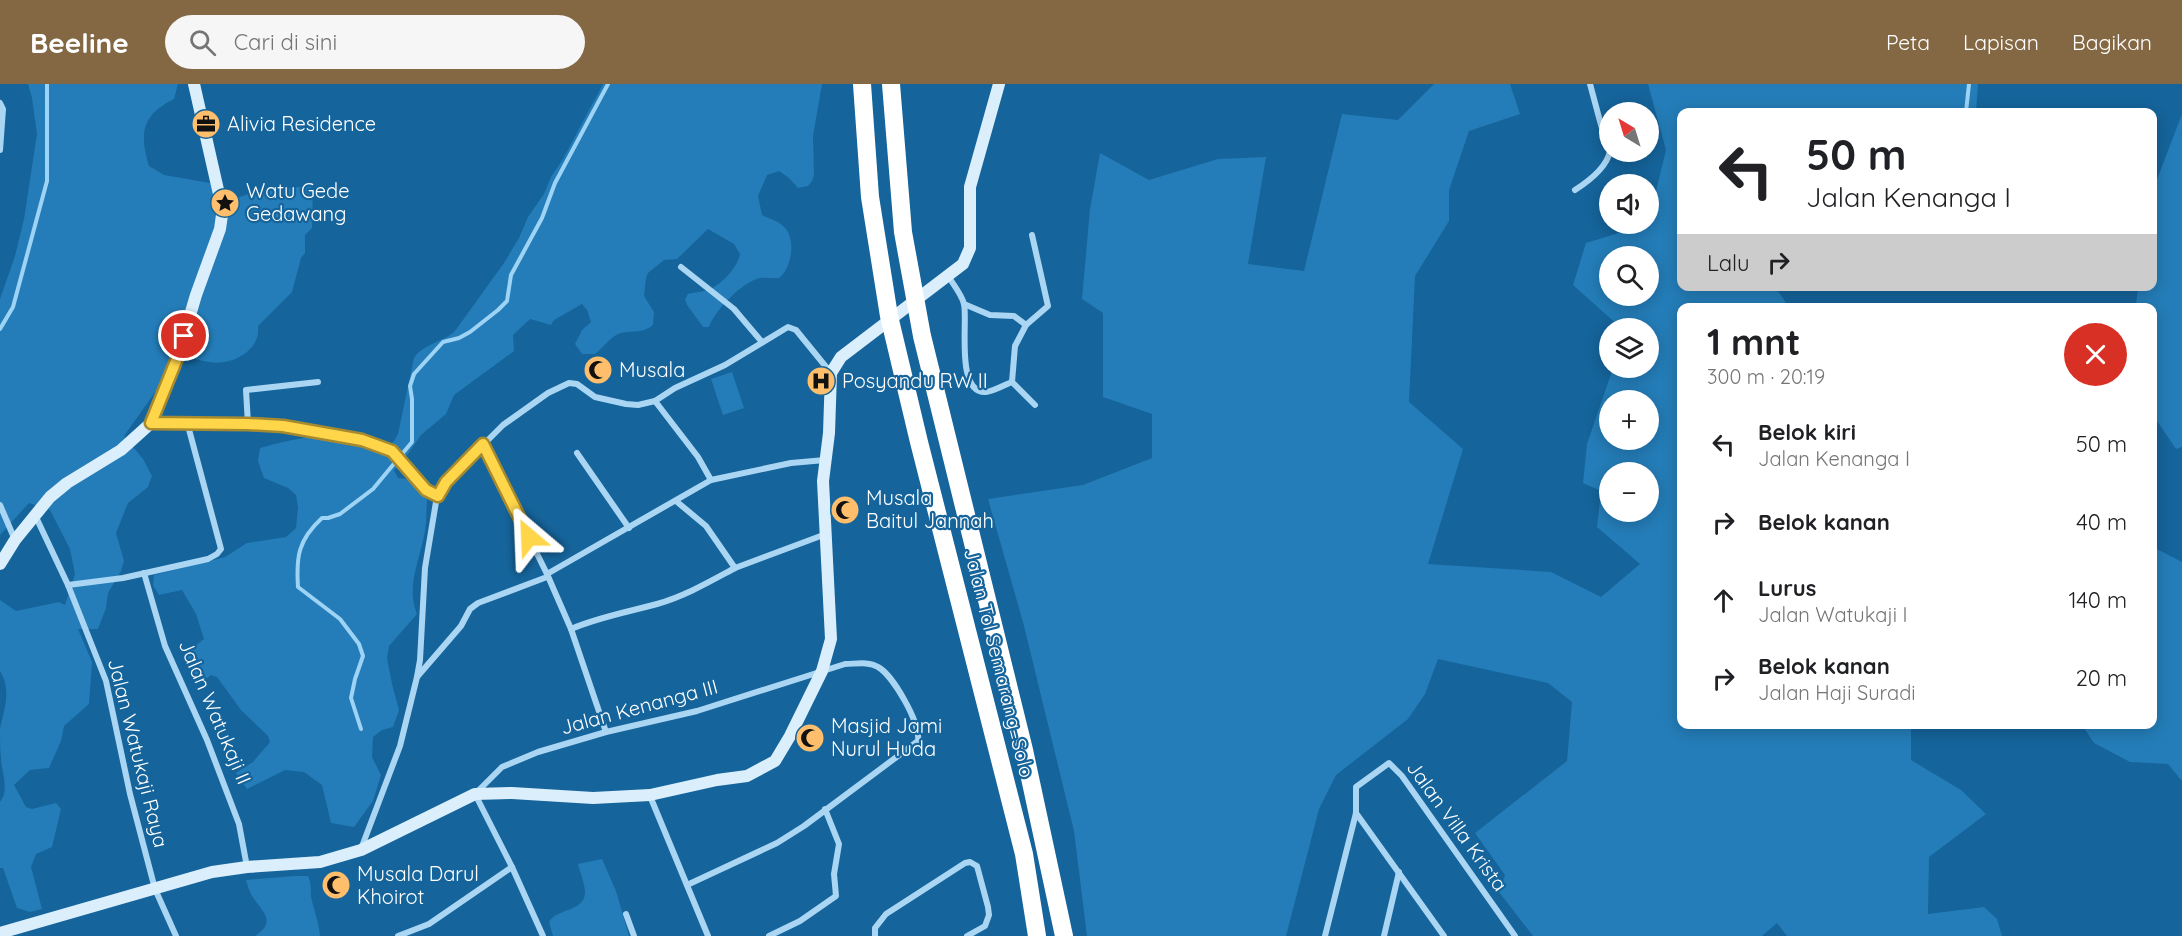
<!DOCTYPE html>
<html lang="id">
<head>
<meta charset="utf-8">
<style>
  body { margin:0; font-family:Quicksand,sans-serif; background:#f6f6f6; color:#202124; height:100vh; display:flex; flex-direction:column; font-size:22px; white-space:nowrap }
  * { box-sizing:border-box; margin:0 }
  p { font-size:20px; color:#757577 }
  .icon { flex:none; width:33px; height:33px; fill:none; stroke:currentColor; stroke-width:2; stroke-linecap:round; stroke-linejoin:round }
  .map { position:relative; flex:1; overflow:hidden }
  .panel { position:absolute; left:1677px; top:219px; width:480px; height:426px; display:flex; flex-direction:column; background:#fff; border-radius:12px; box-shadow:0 3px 15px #0003 }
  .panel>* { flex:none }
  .guide { position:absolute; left:1677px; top:24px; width:480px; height:183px; border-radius:12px; box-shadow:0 3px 15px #0003; background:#fff; color:#202124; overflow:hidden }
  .needle { width:39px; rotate:322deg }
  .buttons { position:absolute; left:1599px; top:18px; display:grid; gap:12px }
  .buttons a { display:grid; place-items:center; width:60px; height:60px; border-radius:50%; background:#fff; box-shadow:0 3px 15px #0003; font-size:30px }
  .pin { position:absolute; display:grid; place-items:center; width:51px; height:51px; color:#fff; margin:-26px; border:3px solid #fff; border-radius:50%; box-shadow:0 2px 6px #0007 }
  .me { position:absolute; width:66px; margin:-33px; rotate:334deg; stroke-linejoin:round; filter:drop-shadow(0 0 4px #0008) }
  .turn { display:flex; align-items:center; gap:21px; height:126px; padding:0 30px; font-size:27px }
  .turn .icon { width:78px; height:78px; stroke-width:2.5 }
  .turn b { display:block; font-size:42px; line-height:51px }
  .then { display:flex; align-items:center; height:57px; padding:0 30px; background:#0003; gap:12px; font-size:22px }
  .round { display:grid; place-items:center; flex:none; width:63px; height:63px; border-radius:32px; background:#f6f6f6 }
  .head { display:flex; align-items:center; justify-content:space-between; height:102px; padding:0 30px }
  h1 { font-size:36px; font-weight:800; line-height:45px }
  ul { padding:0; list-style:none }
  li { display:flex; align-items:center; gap:18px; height:78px; padding:0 30px }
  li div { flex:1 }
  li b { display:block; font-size:22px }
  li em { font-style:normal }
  header { display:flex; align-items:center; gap:36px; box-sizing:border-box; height:84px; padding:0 30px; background:#846844; color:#fff }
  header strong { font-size:28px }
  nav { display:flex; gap:33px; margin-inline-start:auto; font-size:21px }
  .search { width:420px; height:54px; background:#f6f6f6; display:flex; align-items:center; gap:15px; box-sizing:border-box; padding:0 21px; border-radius:33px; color:#757577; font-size:22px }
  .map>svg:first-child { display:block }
</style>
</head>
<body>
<header>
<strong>Beeline</strong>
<div class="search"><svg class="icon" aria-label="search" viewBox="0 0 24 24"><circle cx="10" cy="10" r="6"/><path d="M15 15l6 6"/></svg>Cari di sini</div>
<nav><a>Peta</a><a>Lapisan</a><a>Bagikan</a></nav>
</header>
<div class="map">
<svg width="2182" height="852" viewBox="0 0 2182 852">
  <rect width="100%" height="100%" fill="#15649b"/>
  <g fill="#247db8" fill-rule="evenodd">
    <path d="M 28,0 L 178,0 L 174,15 C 142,31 139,49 149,82 L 164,91 L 210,99 L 232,116 L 248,110 L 313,101 L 312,144 L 305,151 L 305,169 L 301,174 L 292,208 L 258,242 C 261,267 232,282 209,278 C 201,277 194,274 186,272 L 161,300 L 124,352 L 143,375 L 152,392 L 148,403 L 128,419 L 116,449 L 124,477 L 121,487 L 108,509 L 106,524 L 98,545 L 78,545 L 92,578 L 89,620 L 64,642 L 61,657 L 49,684 L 30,686 L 14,701 L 26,723 L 32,725 L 56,719 L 61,725 L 52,763 L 36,770 L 31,783 L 42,825 L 30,828 L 17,824 L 3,784 L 0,784 L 0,718 C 8,708 4,695 2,683 C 0,671 0,657 0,645 C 4,625 12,607 0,587 L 0,516 L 16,527 L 59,518 L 65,521 L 75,490 L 70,465 L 50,426 L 29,419 L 0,451 L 0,215 L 15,172 L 24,135 L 37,50 L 32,14 Z"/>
    <path d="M 603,0 L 822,0 L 813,52 L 814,91 L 812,97 L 808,102 L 798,104 L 789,94 L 779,87 L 767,91 L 758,112 L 762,131 C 769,135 777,136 783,142 C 797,153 792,184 779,194 C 773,195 766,193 760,194 C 742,198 715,226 709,243 L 703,243 L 687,221 L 685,215 L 688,210 C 696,208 705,208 712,204 C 723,199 738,182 740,170 L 734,160 L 708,145 L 677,175 L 664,176 L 648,189 L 646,194 L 644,212 L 654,228 L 653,241 C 642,250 633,246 621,249 C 612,251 603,264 595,270 L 582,270 L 575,260 L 582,246 L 591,238 L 587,226 L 582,220 L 554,236 L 551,241 L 530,235 L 513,251 L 514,267 L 454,311 L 446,330 L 421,351 L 401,380 L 394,386 L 398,394 L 406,395 L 427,415 C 426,427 427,440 424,452 C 419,478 406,503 417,530 L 389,562 L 387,574 L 392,600 L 399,626 L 393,643 L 382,646 L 373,653 L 372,673 L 381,691 L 373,717 L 354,743 L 331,739 L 322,701 L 304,688 L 285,686 L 247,705 L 236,689 L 253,678 L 270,658 L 268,652 L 241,626 L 217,593 L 211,591 L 200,600 L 185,570 L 204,555 L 196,530 L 182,506 L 159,511 L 153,501 L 154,491 L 225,473 L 247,459 L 286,453 L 296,444 L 298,424 L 296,411 L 288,404 L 264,394 L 258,377 L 260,364 C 282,358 306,351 330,353 C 347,355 365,363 381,369 L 394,357 L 398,350 L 414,274 C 423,260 443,258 455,247 L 504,179 L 519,154 L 528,133 L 544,110 L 551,93 L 563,75 Z"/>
    <path d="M 1434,0 L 1510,0 L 1520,30 L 1469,47 L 1449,106 L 1449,137 L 1415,192 L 1409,318 L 1463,365 L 1428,480 L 1551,488 L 1601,513 L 1640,480 L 1597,443 L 1601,407 L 1583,399 L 1587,360 L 1613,284 L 1648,284 L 1648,244 L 1621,244 L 1573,201 L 1586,159 L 1648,140 L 1666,66 L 1648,0 L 1978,0 L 1976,28 L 1682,28 L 1682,202 L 1775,203 L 1789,223 L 1682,224 L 1682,640 L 1911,641 L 1911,676 L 1961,706 L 1986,730 L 1929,773 L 1928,830 L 1984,823 L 1997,835 L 2002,852 L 1787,852 L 1777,839 L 1762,852 L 1533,852 L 1499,808 L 1505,791 L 1475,749 L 1567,677 L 1572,618 L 1548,599 L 1438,575 L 1425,610 L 1408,635 L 1336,691 L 1319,725 L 1286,852 L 1087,852 L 1074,747 L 1024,542 L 988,415 L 1083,401 L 1152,374 L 1152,330 L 1103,313 L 1103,229 L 1082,215 L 1090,125 L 1100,69 L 1149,96 L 1218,75 L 1266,73 L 1248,180 L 1304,187 L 1342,30 L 1398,36 ZM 1610,172 L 1648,172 L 1648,212 L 1610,212 ZM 1610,316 L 1648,316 L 1648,356 L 1610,356 ZM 1610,388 L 1648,388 L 1648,428 L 1610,428 Z"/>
    <path d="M 2182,30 L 2182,363 L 2176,365 L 2153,331 L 2153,317 L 2157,306 L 2153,291 L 2152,224 L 2137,223 L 2136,221 L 2138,203 L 2152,202 L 2153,106 Z"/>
    <path d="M 732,288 L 744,324 L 723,331 L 711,295 Z"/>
    <path d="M 2153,463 L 2182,478 L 2182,697 L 2168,680 L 2130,678 L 2094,659 L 2082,641 L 2152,640 Z"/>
    <path d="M 602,775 L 616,807 L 629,852 L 553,852 L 549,838 C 557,824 584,828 585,809 C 585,800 580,789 578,780 Z"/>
    <path d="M 295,792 L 308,792 C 313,803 309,807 312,817 C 315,829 319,839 320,852 L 255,852 C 276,838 264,829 254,815 C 250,809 248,804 246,796 Z"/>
  </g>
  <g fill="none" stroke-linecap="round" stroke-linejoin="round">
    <g stroke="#9dd3f5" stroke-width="4">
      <path d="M 1966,28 L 1969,0"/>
      <path d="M 0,245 L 13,223 L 47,97 L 47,0"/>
      <path d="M 361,645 L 351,614 L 355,595 L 363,572 L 359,560 L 340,535 L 298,503 C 296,473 298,456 322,434 L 328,434 L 340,430 L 373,405 L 412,358 L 412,315 L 410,302 L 414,290 L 443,258 L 459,254 L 470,248 L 498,226 L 507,217 L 511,191 L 542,134 L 555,99 L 608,0"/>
    </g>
    <g stroke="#aad6f3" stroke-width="6">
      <path d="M 1590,0 L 1601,41 L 1610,63"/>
      <path d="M 0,19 L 3,25 L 0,66"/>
      <path d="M 1575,106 C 1589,97 1607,83 1610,67"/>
      <path d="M 681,183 L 734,225 L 762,258"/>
      <path d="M 948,192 C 953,200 962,211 964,220 C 968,236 955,310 986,308 C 994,307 1004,301 1012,298"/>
      <path d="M 964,220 L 990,231 L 1014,232 L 1026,241 L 1015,262 L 1012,298 L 1035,321"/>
      <path d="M 1026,241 L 1048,222 L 1032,151"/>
      <path d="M 655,317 L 698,373 L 711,396"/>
      <path d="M 187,338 L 283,342 L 362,356 L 392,367 L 426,406 L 438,412"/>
      <path d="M 248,340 L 246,306 L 318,298"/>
      <path d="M 483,360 L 547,490 L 571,545 L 606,648"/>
      <path d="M 577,369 L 629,444"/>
      <path d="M 676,417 L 706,442 L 735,484 L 826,450"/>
      <path d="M 0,421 L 15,456"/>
      <path d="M 35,431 L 68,501 L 106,597 L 130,710 L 155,805 L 176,852"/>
      <path d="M 144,489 L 165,562 L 207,656 L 239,740 L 247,783"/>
      <path d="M 547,490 L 711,396 L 791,379 L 825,376"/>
      <path d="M 68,501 L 123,494 L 208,475 L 217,470 L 221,465 L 187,338 L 152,339"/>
      <path d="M 571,545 C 599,533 628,528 657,520 C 685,512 709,498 735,484"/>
      <path d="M 417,593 L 461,542 L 470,525 L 478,519 L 547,493"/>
      <path d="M 650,712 L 708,852"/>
      <path d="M 1356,729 L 1444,852"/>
      <path d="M 361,765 L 400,662 L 417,593 L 420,576 L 425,484 L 436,418 L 439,408 L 446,398 L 503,341 L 548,309 L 569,299 L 577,300 L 595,313 L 626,320 L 638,321 L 655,317 L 675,304 L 725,281 L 788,243 L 796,246 L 831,289"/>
      <path d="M 626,830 L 634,852"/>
      <path d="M 398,852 L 429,840 L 512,783"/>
      <path d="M 543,852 L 512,783 L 475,710 L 502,683 L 538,668 L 606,648 L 697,627 L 845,580 C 856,580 868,577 878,583 C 893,591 921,640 918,657 L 804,742 L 777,759 L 687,801"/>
      <path d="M 769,852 L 800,837 L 836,812 L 834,790 L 839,760 L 825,725"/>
      <path d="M 875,852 L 875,844 L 886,830 L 965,779 L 970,778 L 977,782 L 988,823 L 989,831 L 985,842 L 967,852"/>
      <path d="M 1325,852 L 1356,729 L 1356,703 L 1389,679 L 1402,692 L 1515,852"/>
      <path d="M 1384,852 L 1399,788"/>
    </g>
    <g stroke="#daeefc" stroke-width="12">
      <path d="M 0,480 L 15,456 L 50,413 L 67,399 L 121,366 L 151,339 L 178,272 L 196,211 L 220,145 L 222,131 L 221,119 L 194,0"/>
      <path d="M 0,849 L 212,788 L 247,783 L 320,778 L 361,766 L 475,710 L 512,709 L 593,714 L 650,711 L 717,696 L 747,692 L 775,677 L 790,652 L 822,587 L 831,555 L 823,397 L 829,349 L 831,289 L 841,273 L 963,180 L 970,164 L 970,103 L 999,0"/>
    </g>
    <g stroke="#fff" stroke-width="18">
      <path d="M 862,0 L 870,113 L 889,232 L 919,358 L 1024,770 L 1037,852"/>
      <path d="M 891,0 L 903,148 L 922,252 L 1024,666 L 1064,852"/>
    </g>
  </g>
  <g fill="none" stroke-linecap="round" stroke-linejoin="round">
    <g stroke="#a68a30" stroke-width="15">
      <path id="route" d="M 184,252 L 178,272 L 151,339 L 248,340 L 283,342 L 362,356 L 392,367 L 426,406 L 438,412 L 446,398 L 483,360 L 529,453"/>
    </g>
    <use href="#route" stroke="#ffd54a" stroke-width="10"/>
  </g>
  <defs>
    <g id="office-disc" transform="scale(1.5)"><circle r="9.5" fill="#ffbe6c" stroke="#15649b"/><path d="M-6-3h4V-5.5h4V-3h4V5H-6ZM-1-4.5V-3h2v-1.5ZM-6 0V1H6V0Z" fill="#111"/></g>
    <g id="sight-disc" transform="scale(1.5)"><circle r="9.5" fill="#ffbe6c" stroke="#15649b"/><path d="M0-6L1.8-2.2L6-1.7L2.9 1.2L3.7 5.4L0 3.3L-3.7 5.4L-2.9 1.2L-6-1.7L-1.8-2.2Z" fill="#111"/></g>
    <g id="mosque-disc" transform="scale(1.5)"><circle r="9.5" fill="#ffbe6c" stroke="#15649b"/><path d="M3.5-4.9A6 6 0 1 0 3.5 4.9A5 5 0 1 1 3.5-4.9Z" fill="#111"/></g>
    <g id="hospital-disc" transform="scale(1.5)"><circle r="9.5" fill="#ffbe6c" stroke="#15649b"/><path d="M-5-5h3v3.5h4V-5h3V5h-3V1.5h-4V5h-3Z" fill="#111"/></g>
  </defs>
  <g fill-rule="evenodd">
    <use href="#office-disc" x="206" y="40"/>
    <use href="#sight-disc" x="225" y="119"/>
    <use href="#mosque-disc" x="598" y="286"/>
    <use href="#hospital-disc" x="821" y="297"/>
    <use href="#mosque-disc" x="845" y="426"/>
    <use href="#mosque-disc" x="810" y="654"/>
    <use href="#mosque-disc" x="336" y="801"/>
  </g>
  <g text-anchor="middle" stroke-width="4.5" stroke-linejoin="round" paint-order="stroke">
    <g font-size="20" fill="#fff" stroke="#15649b" text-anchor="start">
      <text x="227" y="47">Alivia Residence</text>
      <text x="246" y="114">Watu Gede<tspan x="246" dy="23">Gedawang</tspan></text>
      <text x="619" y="293">Musala</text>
      <text x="842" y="304">Posyandu RW II</text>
      <text x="866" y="421">Musala<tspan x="866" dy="23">Baitul Jannah</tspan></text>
      <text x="831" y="649">Masjid Jami<tspan x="831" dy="23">Nurul Huda</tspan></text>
      <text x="357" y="797">Musala Darul<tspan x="357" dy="23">Khoirot</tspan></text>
    </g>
    <g font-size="20" fill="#fff" stroke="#15649b">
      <text transform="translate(999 579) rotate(76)" y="7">Jalan Tol Semarang–Solo</text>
      <text transform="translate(639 623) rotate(-15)" y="7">Jalan Kenanga III</text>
      <text transform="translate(215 628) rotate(67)" y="7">Jalan Watukaji II</text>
      <text transform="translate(138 669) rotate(76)" y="7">Jalan Watukaji Raya</text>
      <text transform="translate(1457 742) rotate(54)" y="7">Jalan Villa Krista</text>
    </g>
  </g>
</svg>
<div class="buttons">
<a><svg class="needle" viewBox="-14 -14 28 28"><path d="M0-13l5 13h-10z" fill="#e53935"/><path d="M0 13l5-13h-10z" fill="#757577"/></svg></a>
<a><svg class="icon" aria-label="sound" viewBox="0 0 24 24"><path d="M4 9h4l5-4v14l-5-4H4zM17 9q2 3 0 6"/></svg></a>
<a><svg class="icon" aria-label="search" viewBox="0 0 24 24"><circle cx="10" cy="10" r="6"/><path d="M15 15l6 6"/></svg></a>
<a><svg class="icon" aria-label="layers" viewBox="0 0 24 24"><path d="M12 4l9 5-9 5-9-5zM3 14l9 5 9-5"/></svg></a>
<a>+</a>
<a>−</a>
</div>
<div class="pin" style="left:184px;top:252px;background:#d93025"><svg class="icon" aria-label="arrive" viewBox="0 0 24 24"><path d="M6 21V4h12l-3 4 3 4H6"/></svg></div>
<svg class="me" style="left:529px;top:453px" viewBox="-20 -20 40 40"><path d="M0-17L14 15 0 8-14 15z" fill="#ffd54a" stroke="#fff" stroke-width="4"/></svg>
<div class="guide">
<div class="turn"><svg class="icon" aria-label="left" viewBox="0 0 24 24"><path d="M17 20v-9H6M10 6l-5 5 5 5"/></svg><div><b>50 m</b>Jalan Kenanga I</div></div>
<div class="then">Lalu<svg class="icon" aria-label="right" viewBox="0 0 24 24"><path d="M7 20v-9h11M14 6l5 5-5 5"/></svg></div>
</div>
<section class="panel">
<div class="head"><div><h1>1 mnt</h1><p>300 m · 20:19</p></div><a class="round" style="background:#d93025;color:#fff"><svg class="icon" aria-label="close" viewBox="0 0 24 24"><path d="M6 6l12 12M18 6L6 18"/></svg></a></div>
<ul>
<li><svg class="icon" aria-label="left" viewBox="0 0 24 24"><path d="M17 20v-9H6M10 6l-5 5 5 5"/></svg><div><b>Belok kiri</b><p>Jalan Kenanga I</p></div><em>50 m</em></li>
<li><svg class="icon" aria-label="right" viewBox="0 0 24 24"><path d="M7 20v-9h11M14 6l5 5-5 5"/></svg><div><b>Belok kanan</b></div><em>40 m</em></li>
<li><svg class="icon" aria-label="ahead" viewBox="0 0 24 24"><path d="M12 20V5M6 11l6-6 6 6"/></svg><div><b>Lurus</b><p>Jalan Watukaji I</p></div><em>140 m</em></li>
<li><svg class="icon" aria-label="right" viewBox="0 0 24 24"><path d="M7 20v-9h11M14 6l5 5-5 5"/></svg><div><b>Belok kanan</b><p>Jalan Haji Suradi</p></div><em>20 m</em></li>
</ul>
</section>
</div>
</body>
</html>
